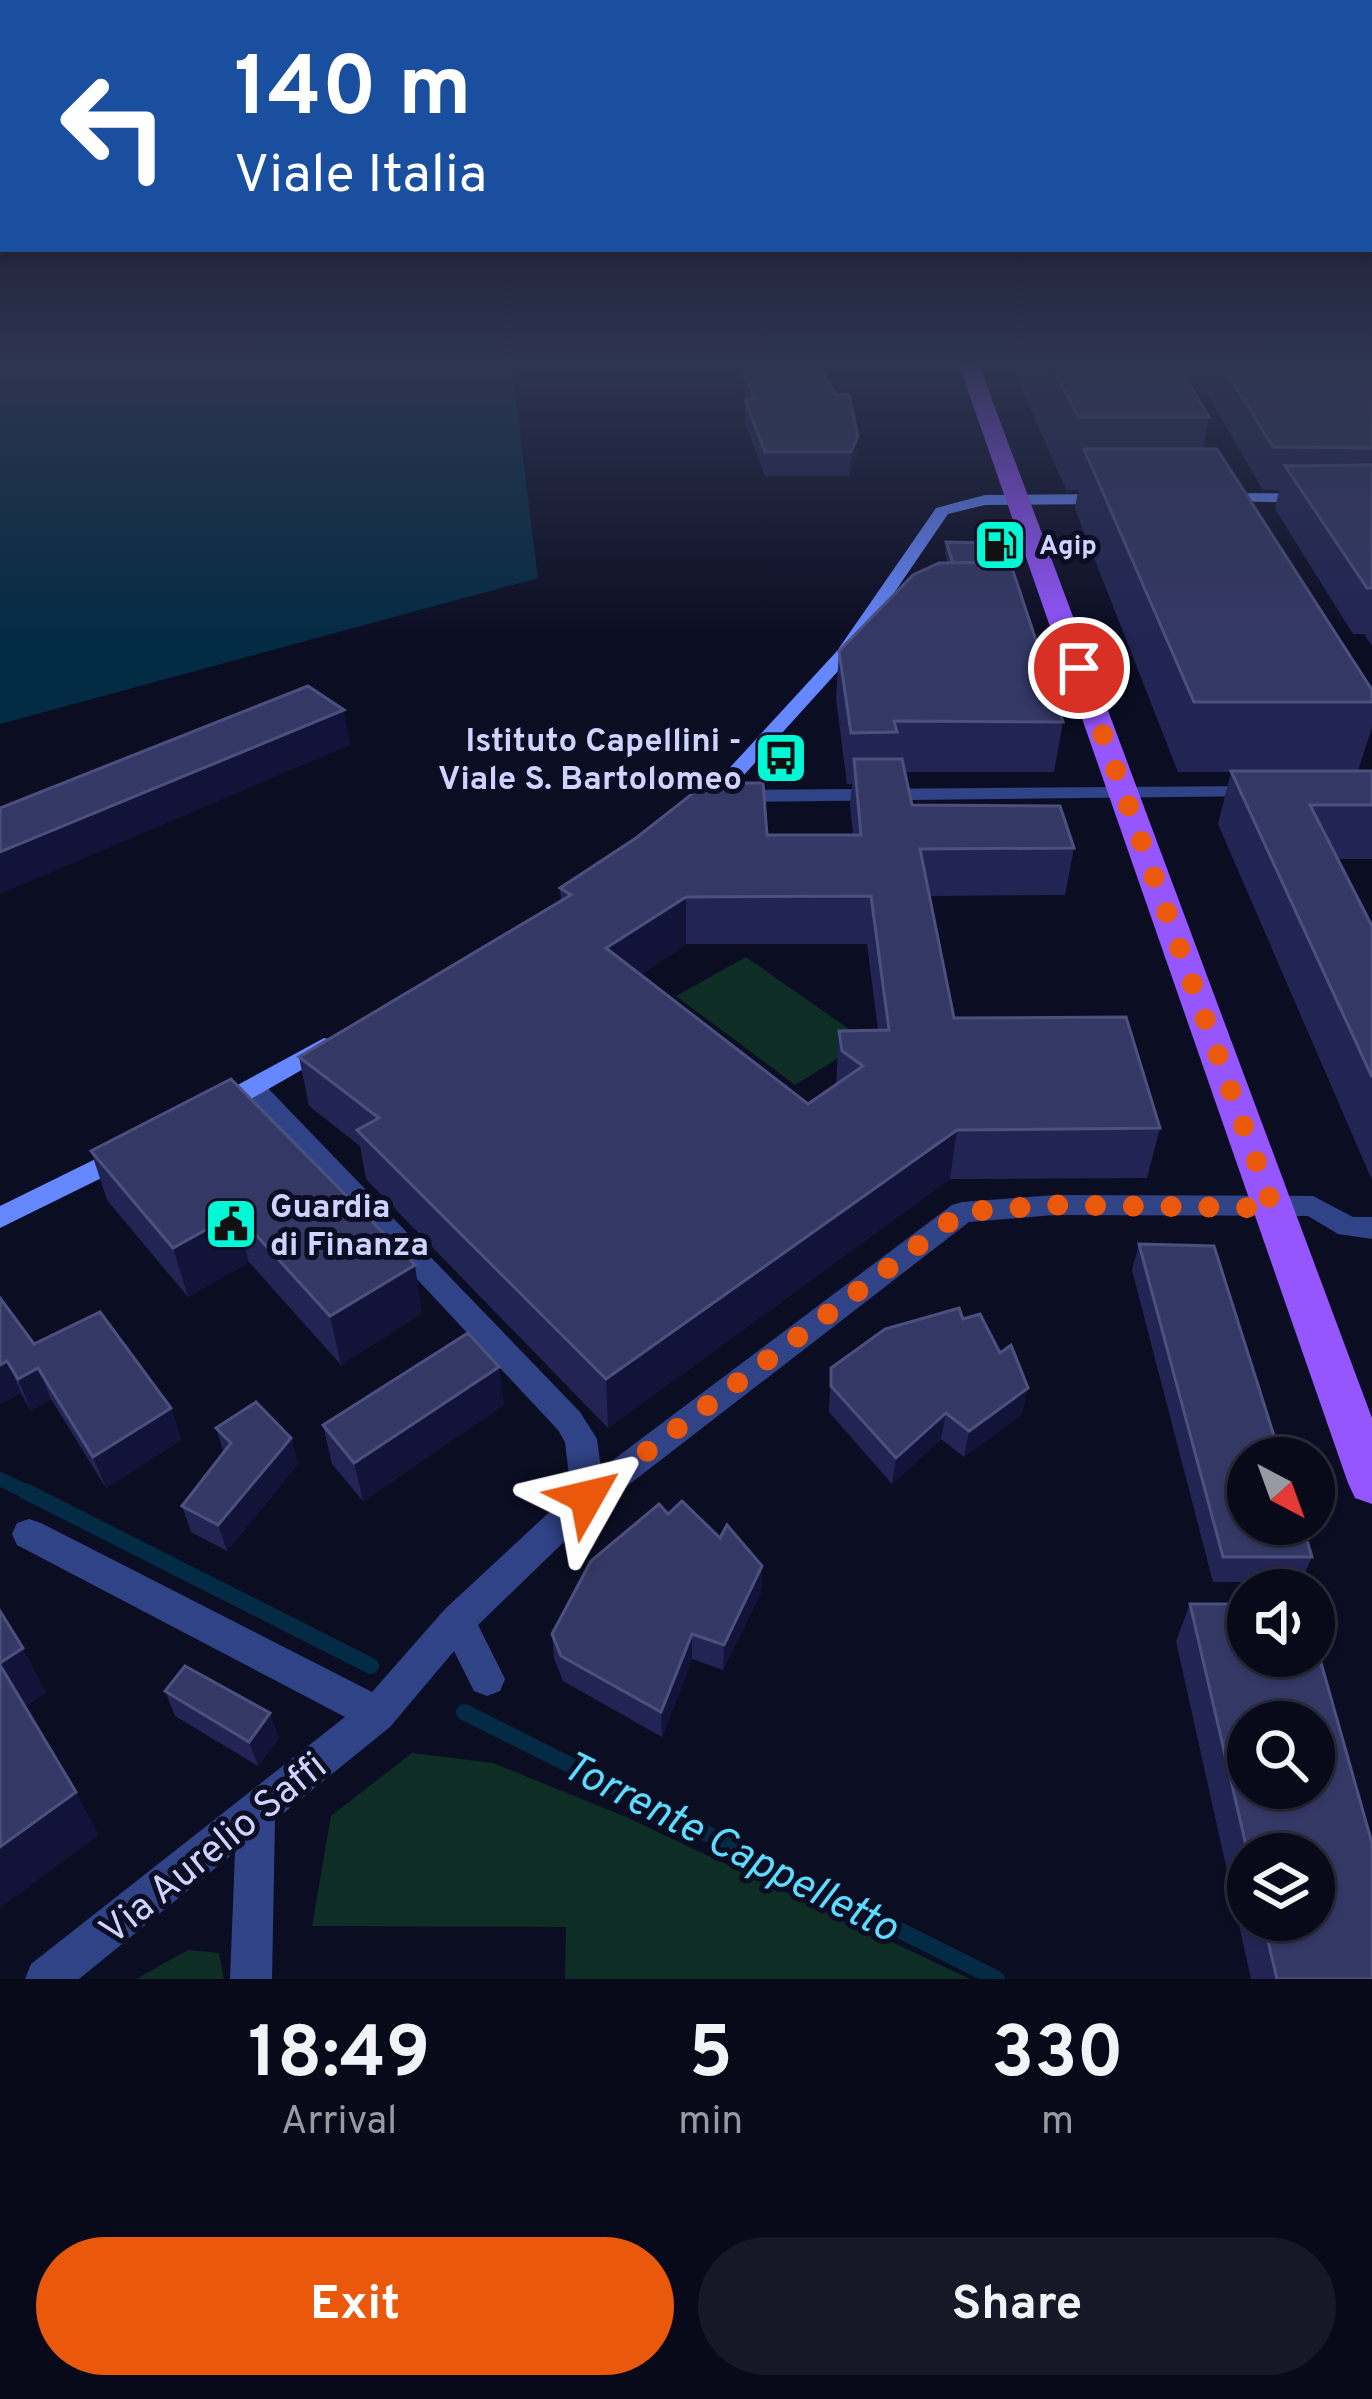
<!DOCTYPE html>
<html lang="en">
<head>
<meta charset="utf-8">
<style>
  body { margin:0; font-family:Overpass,sans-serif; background:#161827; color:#f1f3f6; height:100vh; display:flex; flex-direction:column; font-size:45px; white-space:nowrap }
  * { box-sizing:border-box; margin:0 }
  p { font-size:39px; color:#989aa2 }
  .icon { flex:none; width:66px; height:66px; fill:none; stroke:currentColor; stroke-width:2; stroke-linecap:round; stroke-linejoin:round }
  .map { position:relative; height:1979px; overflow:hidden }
  .side { display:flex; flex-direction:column; background:#080a1a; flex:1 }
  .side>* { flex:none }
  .guide { position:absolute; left:0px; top:0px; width:1374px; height:252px; box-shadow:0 3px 9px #0004,0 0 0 3px #292b39; background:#1a4fa0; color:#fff; overflow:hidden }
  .needle { width:78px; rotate:139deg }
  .tools { position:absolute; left:1227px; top:1437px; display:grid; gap:24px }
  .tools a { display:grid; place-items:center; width:108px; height:108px; border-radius:50%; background:#080a1a; box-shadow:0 3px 9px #0004,0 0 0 3px #292b39; font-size:60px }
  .pin { position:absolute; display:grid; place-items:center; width:102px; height:102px; color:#fff; margin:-51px; border:6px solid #fff; border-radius:50%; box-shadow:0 3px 12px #0007 }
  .me { position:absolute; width:132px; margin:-66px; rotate:53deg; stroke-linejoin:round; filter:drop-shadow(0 0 9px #0008) }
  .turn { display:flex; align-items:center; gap:42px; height:252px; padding:0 36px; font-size:54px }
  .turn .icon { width:156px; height:156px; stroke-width:2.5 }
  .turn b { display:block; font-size:84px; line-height:102px }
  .eta { display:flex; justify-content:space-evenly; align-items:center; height:204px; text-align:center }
  .eta b { font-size:72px; font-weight:700; line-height:84px }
  .primary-button { display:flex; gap:24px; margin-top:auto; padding:24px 36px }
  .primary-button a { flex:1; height:138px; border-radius:72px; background:#ea580c; color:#fff; font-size:48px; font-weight:700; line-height:138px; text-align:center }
  .primary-button a+a { background:#161827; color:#f1f3f6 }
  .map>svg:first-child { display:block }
</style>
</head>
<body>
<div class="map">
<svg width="1372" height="1979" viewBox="0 0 1372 1979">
  <rect width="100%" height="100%" fill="#0b0d23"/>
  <g fill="#0e2e25">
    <path d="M 746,957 L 866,1041 L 795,1085 L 676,996 Z"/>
    <path d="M 412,1753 L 493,1763 L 626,1817 L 970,1979 L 565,1979 L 566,1927 L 312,1926 L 331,1816 Z"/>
    <path d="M 188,1950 L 219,1953 L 224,1979 L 136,1979 Z"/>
  </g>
  <path fill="#042b44" d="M 0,362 L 511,362 L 538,578 L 0,724 Z"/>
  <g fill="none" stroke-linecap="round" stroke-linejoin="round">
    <path stroke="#042b44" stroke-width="14" d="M 0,1479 L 31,1494"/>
    <g stroke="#042b44" stroke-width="16">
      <path d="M 25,1491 L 371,1666"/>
      <path d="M 464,1712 L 997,1979"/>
    </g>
    <g fill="#314387" fill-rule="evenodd">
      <path d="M 1255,786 L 1265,792 L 1262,796 L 732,802 L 722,796 L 732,790 Z"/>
      <path d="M 253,1079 L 262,1082 L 580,1412 L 597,1439 L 601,1469 L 952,1205 L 962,1202 L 1054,1195 L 1313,1196 L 1353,1217 L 1372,1217 L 1372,1239 L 1338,1234 L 1308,1216 L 1054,1215 L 969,1222 L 600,1507 L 478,1625 L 505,1679 L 500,1691 L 487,1696 L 474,1691 L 454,1651 L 390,1727 L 275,1820 L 272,1979 L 230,1979 L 235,1852 L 79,1979 L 25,1979 L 31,1964 L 345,1717 L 17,1545 L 12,1534 L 17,1523 L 29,1519 L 41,1523 L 372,1692 L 445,1609 L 571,1492 L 565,1442 L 558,1430 L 244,1094 L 240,1088 L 244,1082 Z"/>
    </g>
    <g fill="#6587ff" fill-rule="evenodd">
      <path d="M 1218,493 L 1372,494 L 1372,504 L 1213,501 L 1210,498 Z"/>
      <path d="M 985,495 L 1106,494 L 1114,499 L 1106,504 L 985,505 L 948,514 L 849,659 L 715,807 L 701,807 L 698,803 L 701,799 L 837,651 L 936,508 Z"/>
      <path d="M 324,1038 L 333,1040 L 336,1046 L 333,1052 L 228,1112 L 210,1112 L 206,1106 L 210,1100 Z"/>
      <path d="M 124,1145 L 134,1148 L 137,1155 L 134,1162 L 0,1228 L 0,1206 Z"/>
    </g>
    <path fill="#9555ff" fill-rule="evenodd" d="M 958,362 L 978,362 L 1372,1418 L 1372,1504 L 1355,1498 L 1348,1483 Z"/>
  </g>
  <g fill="#222553" fill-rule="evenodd">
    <path d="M 735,362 L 817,362 L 858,436 L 856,459 L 849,476 L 765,476 L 745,422 L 745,385 Z"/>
    <path d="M 1010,362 L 1176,362 L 1209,417 L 1203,449 L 1372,690 L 1372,727 L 1358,771 L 1372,771 L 1372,859 L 1337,859 L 1372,926 L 1372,1180 L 1218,824 L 1231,772 L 1178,772 L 1075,509 L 1078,490 L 1066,490 Z"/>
    <path d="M 1179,362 L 1369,362 L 1372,366 L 1372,646 L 1364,634 L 1353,634 L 1275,509 L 1279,490 L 1263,490 L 1207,394 L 1200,394 Z"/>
    <path d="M 946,542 L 996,562 L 1063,722 L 1054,772 L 905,772 L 912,805 L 1074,848 L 1065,895 L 929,896 L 954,1018 L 1160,1128 L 1147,1178 L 950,1179 L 608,1428 L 366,1179 L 360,1146 L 309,1106 L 299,1057 L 561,901 L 560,888 L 767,835 L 853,835 L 850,805 L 852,784 L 847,784 L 836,699 L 839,651 L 948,563 L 945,553 ZM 686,944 L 867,944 L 878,1030 L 839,1031 L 836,1085 L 808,1104 L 640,975 Z"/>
    <path d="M 231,1079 L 422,1313 L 341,1365 L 249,1262 L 188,1297 L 107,1200 L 91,1151 Z"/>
    <path d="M 1139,1244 L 1312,1557 L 1301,1582 L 1213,1582 L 1132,1270 Z"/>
    <path d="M 0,1298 L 34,1344 L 171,1408 L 181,1440 L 106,1488 L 51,1399 L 31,1411 L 21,1393 L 0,1404 Z"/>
    <path d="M 963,1319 L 1022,1414 L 964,1457 L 941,1439 L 892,1484 L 829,1412 L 831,1368 Z"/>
    <path d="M 504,1405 L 363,1501 L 332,1464 L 323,1425 Z"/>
    <path d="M 216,1428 L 291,1438 L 298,1464 L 227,1551 L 191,1532 L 182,1506 L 224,1453 Z"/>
    <path d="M 668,1514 L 720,1538 L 762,1566 L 761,1592 L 723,1670 L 692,1659 L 662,1737 L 563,1681 L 554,1658 L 552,1634 Z"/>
    <path d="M 1190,1604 L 1372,1979 L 1251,1979 L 1176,1641 ZM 1248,1854 L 1314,1920 L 1248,1920 Z"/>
    <path d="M 165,1691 L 279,1738 L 258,1766 L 175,1716 Z"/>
  </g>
  <g fill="#111438">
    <path d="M 858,436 L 856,459 L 849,476 L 851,452 Z"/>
    <path d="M 344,710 L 350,745 L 0,894 L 0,852 Z"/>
    <path d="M 686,897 L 686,944 L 608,996 L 606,948 Z"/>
    <path d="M 957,1130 L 950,1179 L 608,1428 L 606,1379 Z"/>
    <path d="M 236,1213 L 249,1262 L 188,1297 L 173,1248 Z"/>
    <path d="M 415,1265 L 422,1313 L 341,1365 L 330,1316 Z"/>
    <path d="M 7,1361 L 21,1393 L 0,1404 L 0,1365 Z"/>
    <path d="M 499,1367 L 504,1405 L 363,1501 L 354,1463 Z"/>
    <path d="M 38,1368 L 51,1399 L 31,1411 L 18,1379 Z"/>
    <path d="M 1028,1388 L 1022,1414 L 964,1457 L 969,1431 Z"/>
    <path d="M 171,1408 L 181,1440 L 106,1488 L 93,1457 Z"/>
    <path d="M 946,1413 L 941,1439 L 892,1484 L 896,1458 Z"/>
    <path d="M 291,1438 L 298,1464 L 227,1551 L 218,1525 Z"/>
    <path d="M 762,1566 L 761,1592 L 723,1670 L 724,1645 Z"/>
    <path d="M 692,1634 L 692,1659 L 662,1737 L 661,1712 Z"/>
    <path d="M 23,1648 L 46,1693 L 23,1708 L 0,1663 Z"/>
    <path d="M 270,1713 L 279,1738 L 258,1766 L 249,1742 Z"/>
    <path d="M 76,1792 L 99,1835 L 0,1908 L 0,1847 Z"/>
  </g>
  <g fill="#343865" stroke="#4c507e" stroke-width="3" fill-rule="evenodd">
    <path d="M 744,362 L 817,362 L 836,395 L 849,394 L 858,436 L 851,452 L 765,452 L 745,400 L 756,399 L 745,376 L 750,375 Z"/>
    <path d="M 1050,362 L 1176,362 L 1209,417 L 1078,417 Z"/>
    <path d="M 1220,362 L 1369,362 L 1372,366 L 1372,448 L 1273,447 Z"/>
    <path d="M 1084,449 L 1217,449 L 1372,690 L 1372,702 L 1194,702 Z"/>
    <path d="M 1372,465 L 1372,588 L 1367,588 L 1285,466 Z"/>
    <path d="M 946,542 L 991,543 L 996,562 L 953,563 Z"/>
    <path d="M 1010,562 L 1063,722 L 894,721 L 897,732 L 851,733 L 839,651 L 913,575 L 939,563 Z"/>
    <path d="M 308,686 L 344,710 L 0,852 L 0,808 Z"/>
    <path d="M 854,759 L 902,759 L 912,805 L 1060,806 L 1074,848 L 920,849 L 954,1018 L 1126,1017 L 1160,1128 L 957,1130 L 606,1379 L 357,1130 L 379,1118 L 299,1057 L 571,895 L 560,888 L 636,838 L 706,783 L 763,783 L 767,835 L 861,835 ZM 871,896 L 889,1030 L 839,1031 L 842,1051 L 863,1066 L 808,1104 L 606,948 L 686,897 Z"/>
    <path d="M 1231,771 L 1372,771 L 1372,805 L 1310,805 L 1372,926 L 1372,1077 Z"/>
    <path d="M 231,1079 L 415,1265 L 330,1316 L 236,1213 L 173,1248 L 91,1151 Z"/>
    <path d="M 1139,1244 L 1214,1246 L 1281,1458 L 1248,1458 L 1248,1524 L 1302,1524 L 1312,1557 L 1223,1557 Z"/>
    <path d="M 0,1298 L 34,1344 L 100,1312 L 171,1408 L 93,1457 L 38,1368 L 18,1379 L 7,1361 L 0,1365 Z"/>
    <path d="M 959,1308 L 963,1319 L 980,1314 L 1000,1353 L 1011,1345 L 1028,1388 L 969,1431 L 946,1413 L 896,1458 L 831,1386 L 831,1368 L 885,1329 Z"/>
    <path d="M 468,1333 L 499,1367 L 354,1463 L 323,1425 Z"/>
    <path d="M 256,1402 L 291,1438 L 218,1525 L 182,1506 L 231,1443 L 216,1428 Z"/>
    <path d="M 682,1501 L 720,1538 L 727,1525 L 762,1566 L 724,1645 L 692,1634 L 661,1712 L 561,1656 L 552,1634 L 591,1561 L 659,1504 L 668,1514 Z"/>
    <path d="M 1190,1604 L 1248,1604 L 1248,1656 L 1314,1656 L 1314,1638 L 1372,1843 L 1372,1979 L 1277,1979 L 1263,1920 L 1314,1920 L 1314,1854 L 1248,1854 ZM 1248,1722 L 1314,1722 L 1314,1788 L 1248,1788 Z"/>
    <path d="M 0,1611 L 23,1648 L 0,1663 Z"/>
    <path d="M 0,1665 L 76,1792 L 0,1847 Z"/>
    <path d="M 185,1666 L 270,1713 L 249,1742 L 165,1691 Z"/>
  </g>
  <linearGradient id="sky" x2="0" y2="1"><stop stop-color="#060713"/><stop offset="0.57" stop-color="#2e3550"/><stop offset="1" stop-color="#2e3550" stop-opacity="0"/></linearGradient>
  <rect width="1372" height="639" fill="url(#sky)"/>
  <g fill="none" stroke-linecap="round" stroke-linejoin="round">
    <path stroke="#ea580c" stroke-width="21" stroke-dasharray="0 37.8" d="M 587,1497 L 962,1212 L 1054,1205 L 1273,1208 L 1079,668"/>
  </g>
  <defs>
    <g id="fuel-square" transform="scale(2.7)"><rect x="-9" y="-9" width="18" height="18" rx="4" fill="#00f9d4" stroke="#0b0d23"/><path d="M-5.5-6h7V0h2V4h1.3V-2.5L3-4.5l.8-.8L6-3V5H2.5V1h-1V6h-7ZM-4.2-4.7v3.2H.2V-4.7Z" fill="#111"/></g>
    <g id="bus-square" transform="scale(2.7)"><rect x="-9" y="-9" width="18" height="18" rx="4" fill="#00f9d4" stroke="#0b0d23"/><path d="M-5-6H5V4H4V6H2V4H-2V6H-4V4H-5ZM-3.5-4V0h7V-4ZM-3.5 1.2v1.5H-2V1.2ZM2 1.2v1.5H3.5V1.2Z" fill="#111"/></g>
    <g id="civic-square" transform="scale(2.7)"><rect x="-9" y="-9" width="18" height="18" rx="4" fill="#00f9d4" stroke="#0b0d23"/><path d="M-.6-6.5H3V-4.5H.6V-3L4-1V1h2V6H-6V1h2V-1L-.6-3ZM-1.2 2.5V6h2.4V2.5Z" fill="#111"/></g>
  </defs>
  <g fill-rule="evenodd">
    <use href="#fuel-square" x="1000" y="545"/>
    <use href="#bus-square" x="781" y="758"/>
    <use href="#civic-square" x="231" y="1224"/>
  </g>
  <g text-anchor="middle" stroke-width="10" stroke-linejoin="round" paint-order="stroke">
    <g font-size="27" font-weight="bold" fill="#ced4ff" stroke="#0b0d23" text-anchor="start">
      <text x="1039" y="554">Agip</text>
    </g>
    <g font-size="33" font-weight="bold" fill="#ced4ff" stroke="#0b0d23" text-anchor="end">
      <text x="742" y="751">Istituto Capellini -<tspan x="742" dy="38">Viale S. Bartolomeo</tspan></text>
      <text x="270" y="1217" text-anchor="start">Guardia<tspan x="270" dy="38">di Finanza</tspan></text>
    </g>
    <g font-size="39" fill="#ced4ff" stroke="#0b0d23">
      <text transform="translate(212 1847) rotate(-39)" y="14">Via Aurelio Saffi</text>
    </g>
    <g font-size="42" font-style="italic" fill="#5cdcff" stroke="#0b0d23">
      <text transform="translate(731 1845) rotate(27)" y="15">Torrente Cappelletto</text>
    </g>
  </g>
</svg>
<div class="tools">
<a><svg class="needle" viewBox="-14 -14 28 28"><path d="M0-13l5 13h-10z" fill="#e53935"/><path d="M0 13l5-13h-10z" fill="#989aa2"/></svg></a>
<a><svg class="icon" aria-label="sound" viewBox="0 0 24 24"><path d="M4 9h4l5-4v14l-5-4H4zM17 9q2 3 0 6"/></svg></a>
<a><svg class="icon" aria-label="search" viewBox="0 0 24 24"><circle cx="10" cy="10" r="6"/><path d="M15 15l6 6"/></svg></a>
<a><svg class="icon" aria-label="layers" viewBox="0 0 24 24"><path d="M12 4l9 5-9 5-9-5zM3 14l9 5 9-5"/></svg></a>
</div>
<div class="pin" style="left:1079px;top:668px;background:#d93025"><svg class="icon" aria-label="arrive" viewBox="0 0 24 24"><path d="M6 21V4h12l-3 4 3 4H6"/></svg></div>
<svg class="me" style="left:587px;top:1497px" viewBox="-20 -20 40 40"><path d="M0-17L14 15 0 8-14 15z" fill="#ea580c" stroke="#fff" stroke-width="4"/></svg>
<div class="guide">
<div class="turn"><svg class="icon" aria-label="left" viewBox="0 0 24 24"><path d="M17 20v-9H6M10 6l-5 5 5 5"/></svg><div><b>140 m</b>Viale Italia</div></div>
</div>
</div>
<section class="side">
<div class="eta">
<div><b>18:49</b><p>Arrival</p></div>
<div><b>5</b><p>min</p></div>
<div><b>330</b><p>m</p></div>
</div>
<div class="primary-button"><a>Exit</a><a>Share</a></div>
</section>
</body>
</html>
